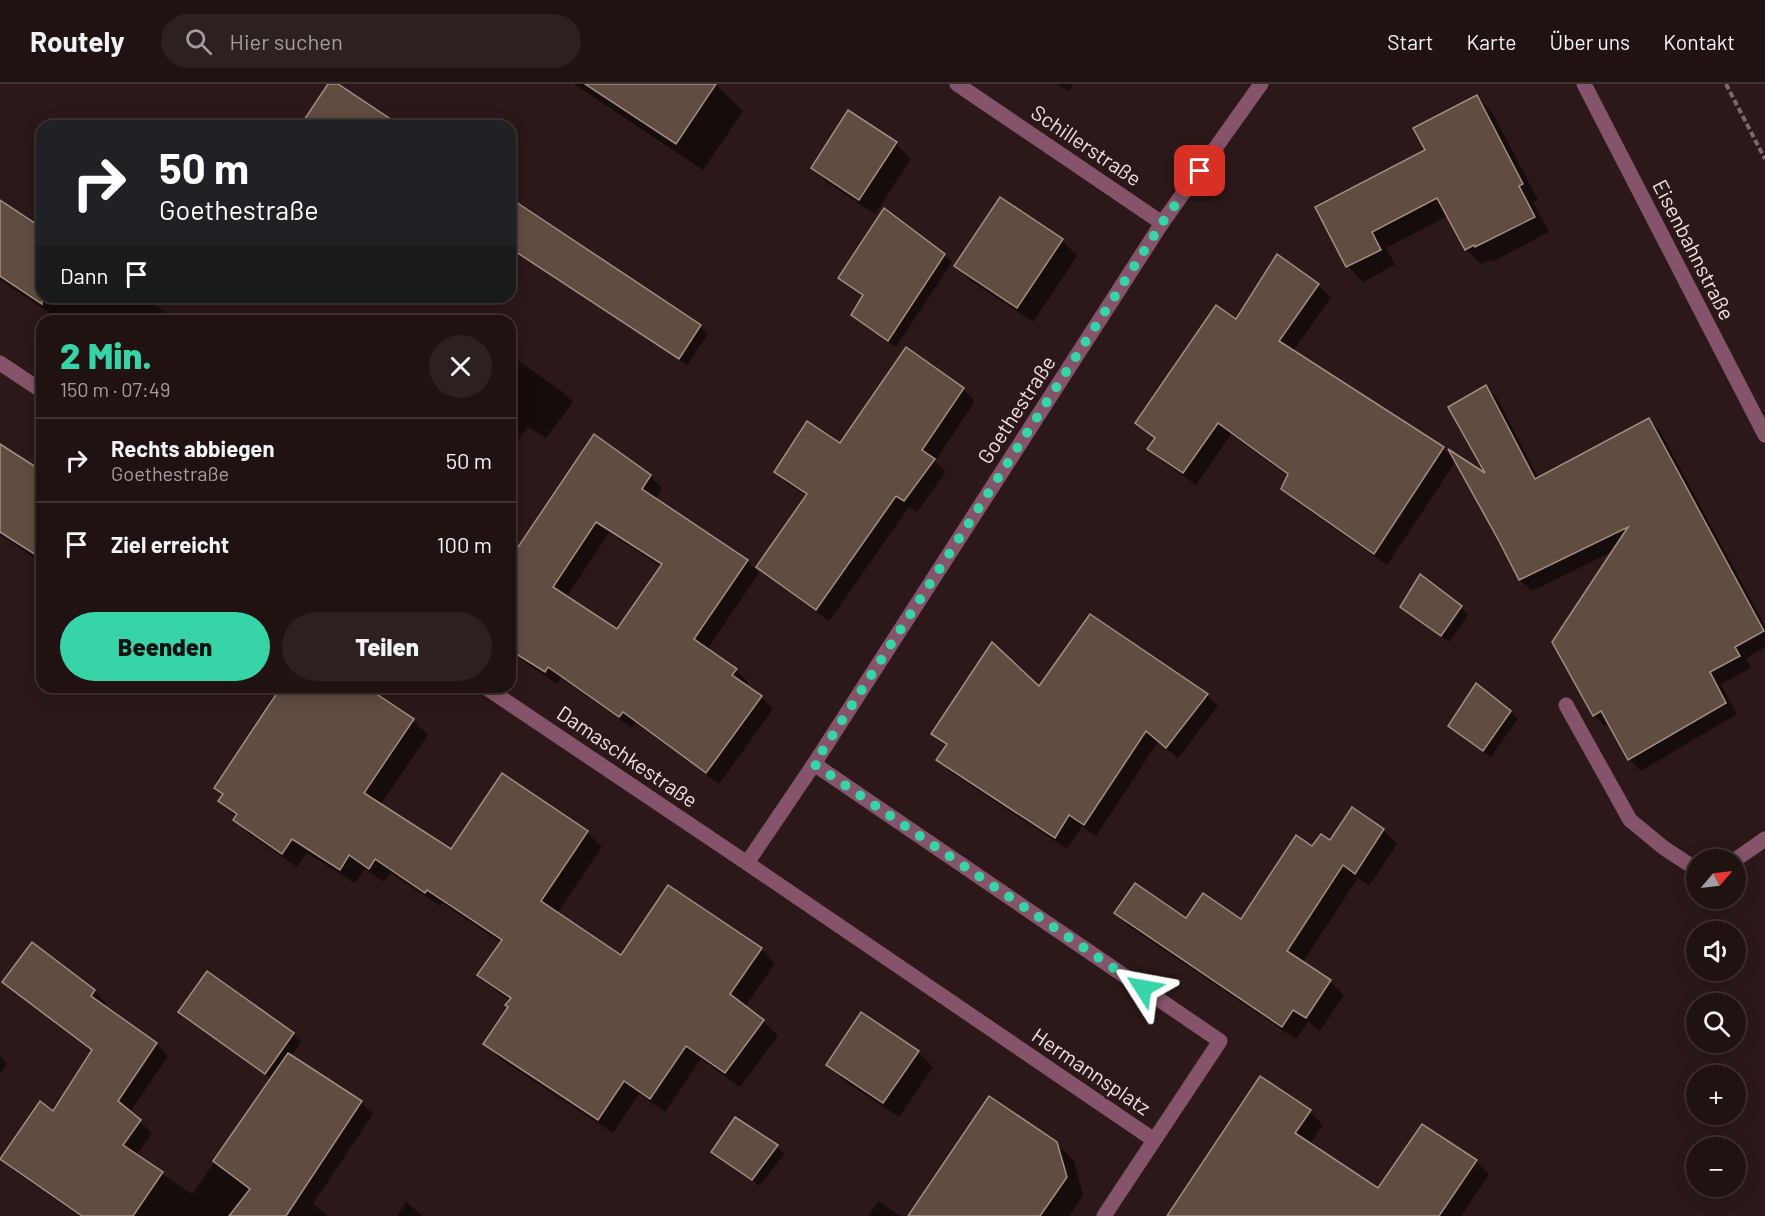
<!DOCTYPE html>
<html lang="de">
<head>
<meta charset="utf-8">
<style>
  body { margin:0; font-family:Barlow,sans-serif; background:#2d2020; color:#f1f3f6; height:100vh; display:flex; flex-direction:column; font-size:22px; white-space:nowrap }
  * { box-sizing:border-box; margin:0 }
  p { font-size:20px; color:#a29e9f }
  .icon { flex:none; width:33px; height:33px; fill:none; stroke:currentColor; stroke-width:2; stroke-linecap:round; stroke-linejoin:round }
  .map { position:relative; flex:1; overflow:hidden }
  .panel { position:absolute; left:36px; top:231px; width:480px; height:378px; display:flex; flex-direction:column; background:#211212; border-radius:18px; box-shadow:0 3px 15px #0003,0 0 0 2px #3e3232 }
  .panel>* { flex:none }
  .hud { position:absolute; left:36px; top:36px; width:480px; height:183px; border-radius:18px; box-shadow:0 3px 15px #0003,0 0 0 2px #3e3232; background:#202124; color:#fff; overflow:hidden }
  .needle { width:39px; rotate:62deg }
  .controls { position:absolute; left:1686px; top:765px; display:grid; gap:12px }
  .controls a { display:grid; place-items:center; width:60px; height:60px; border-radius:50%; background:#211212; box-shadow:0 3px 15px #0003,0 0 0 2px #3e3232; font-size:30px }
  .pin { position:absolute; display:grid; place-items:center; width:51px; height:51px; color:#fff; margin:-26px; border-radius:12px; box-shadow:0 3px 9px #0006 }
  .me { position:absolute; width:66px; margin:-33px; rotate:304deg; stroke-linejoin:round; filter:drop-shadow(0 0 4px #0008) }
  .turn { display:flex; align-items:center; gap:21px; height:126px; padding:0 24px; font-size:27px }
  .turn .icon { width:78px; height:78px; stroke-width:2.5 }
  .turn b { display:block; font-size:42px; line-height:51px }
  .then { display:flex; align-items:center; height:57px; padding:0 24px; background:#0003; gap:12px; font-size:22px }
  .round { display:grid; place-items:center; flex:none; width:63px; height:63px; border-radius:32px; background:#2d2020 }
  .head { display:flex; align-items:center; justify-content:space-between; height:102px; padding:0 24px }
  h1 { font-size:36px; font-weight:800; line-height:45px; color:#36d4a7 }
  .cta { display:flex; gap:12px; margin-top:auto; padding:12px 24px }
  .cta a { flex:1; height:69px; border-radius:36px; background:#36d4a7; color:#111; font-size:24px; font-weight:800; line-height:69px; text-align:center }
  .cta a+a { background:#2d2020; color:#f1f3f6 }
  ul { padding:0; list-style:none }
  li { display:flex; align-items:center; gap:18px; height:84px; padding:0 24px; border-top:2px solid #3e3232 }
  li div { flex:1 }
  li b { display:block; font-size:22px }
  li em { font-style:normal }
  header { display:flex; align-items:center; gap:36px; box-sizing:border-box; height:84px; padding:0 30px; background:#211212; border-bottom:2px solid #3e3232 }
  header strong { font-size:28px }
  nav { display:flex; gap:33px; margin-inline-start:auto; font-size:21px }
  .search { width:420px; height:54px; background:#2d2020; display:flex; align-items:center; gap:15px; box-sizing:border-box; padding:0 21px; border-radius:33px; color:#a29e9f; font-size:22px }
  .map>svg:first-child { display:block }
</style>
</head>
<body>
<header>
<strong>Routely</strong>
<div class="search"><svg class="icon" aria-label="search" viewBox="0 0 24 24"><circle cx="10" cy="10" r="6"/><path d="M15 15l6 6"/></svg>Hier suchen</div>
<nav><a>Start</a><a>Karte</a><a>Über uns</a><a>Kontakt</a></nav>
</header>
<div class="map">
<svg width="1765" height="1132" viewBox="0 0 1765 1132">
  <rect width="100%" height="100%" fill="#2c1818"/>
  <g fill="#0007" fill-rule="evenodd">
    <path d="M 574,0 L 715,0 L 743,27 L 703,86 Z"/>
    <path d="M 1057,0 L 1073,0 L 1068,7 Z"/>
    <path d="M 1477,13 L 1492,28 L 1538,116 L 1533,118 L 1549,148 L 1492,178 L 1490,176 L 1481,180 L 1466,165 L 1448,132 L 1386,164 L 1395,181 L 1363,198 L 1348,182 L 1317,123 L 1427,67 Z"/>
    <path d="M 848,28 L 896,60 L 911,75 L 875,130 L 828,99 L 812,84 Z"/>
    <path d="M 510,116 L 700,242 L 708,250 L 687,281 L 510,165 Z"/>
    <path d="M 0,118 L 42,146 L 42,213 L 143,213 L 179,237 L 62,237 L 0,196 Z"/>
    <path d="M 1062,156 L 1077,172 L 1033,238 L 971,197 L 955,181 Z"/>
    <path d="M 944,171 L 952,178 L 896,263 L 860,238 L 853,231 L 864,212 L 840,193 Z"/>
    <path d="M 1318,201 L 1331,214 L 1293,267 L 1443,364 L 1453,374 L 1489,394 L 1486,303 L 1497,314 L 1539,395 L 1648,336 L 1660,347 L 1765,542 L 1765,564 L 1746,574 L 1751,584 L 1721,600 L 1737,630 L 1641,687 L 1629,675 L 1610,640 L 1605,642 L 1594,631 L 1614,467 L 1532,507 L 1520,496 L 1456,377 L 1387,481 L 1295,417 L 1283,404 L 1289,393 L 1231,350 L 1196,401 L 1162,377 L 1149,365 L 1156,356 L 1137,339 L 1237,237 Z"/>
    <path d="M 510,271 L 563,308 L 573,318 L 546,354 L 528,343 L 510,367 Z"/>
    <path d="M 963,305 L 975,317 L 935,377 L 946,388 L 917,428 L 909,423 L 829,537 L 770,494 L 758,482 L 807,412 L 788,400 L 775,387 L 841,361 Z"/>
    <path d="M 0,362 L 42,389 L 42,479 L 0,451 Z"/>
    <path d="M 650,392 L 662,404 L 655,416 L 747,477 L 759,489 L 707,566 L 736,586 L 748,598 L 745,602 L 761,613 L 773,625 L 719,700 L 636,639 L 632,644 L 561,594 L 557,600 L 510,568 L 510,477 ZM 609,449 L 662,483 L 618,547 L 566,514 Z"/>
    <path d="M 1402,522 L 1461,523 L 1468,531 L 1449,558 L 1409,530 Z"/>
    <path d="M 268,603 L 363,603 L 413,637 L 428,651 L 380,721 L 451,767 L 502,691 L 587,748 L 602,763 L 557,830 L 621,873 L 761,865 L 775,879 L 745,923 L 763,937 L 778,952 L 740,1003 L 701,975 L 665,1028 L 639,1010 L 613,1049 L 499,974 L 485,959 L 510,923 L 510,917 L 494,905 L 479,891 L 502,859 L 442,819 L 440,822 L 390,789 L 384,798 L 365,785 L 355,799 L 307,769 L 297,783 L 249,750 L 235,736 L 237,733 L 220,717 L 224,711 L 216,704 L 270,622 L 267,620 L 276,608 Z"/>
    <path d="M 1039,604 L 1207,611 L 1218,622 L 1178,674 L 1158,658 L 1096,752 L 1082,742 L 1067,765 L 949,687 L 938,676 L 947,662 L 933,649 Z"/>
    <path d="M 1510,628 L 1518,635 L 1491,673 L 1458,649 L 1450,642 Z"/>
    <path d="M 1383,746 L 1397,760 L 1369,802 L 1358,794 L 1302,879 L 1330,897 L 1344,911 L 1320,947 L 1308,938 L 1296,955 L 1130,843 L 1116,829 L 1186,836 L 1241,837 L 1313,764 Z"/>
    <path d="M 32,860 L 94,907 L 106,919 L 103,923 L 157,960 L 168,972 L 130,1028 L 152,1049 L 136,1072 L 192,1110 L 272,995 L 187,935 L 180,928 L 207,889 L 293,950 L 301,958 L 291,972 L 361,1018 L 373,1030 L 313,1120 L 328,1132 L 79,1132 L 13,1086 L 2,1075 L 54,1029 L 93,968 L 16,909 L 4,897 Z"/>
    <path d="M 918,968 L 933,983 L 899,1033 L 843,996 L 828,980 Z"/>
    <path d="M 0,972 L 7,980 L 0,990 Z"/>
    <path d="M 1261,994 L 1310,1028 L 1308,1028 L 1290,1054 L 1292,1056 L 1311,1029 L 1323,1041 L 1310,1060 L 1378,1106 L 1476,1077 L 1489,1090 L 1461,1132 L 1188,1132 Z"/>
    <path d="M 1057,1060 L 1074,1077 L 1083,1111 L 1069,1132 L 910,1132 Z"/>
    <path d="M 777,1063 L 784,1070 L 760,1102 L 721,1075 L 713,1067 Z"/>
    <path d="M 878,1117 L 901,1132 L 868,1132 Z"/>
    <path d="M 406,1118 L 423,1132 L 397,1132 Z"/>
  </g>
  <g fill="#604c41" stroke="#a48e82" stroke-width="1.5" fill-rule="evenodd">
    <path d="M 328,0 L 338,0 L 401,42 L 300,42 Z"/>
    <path d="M 585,0 L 716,0 L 676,60 Z"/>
    <path d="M 1477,11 L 1523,100 L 1519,102 L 1535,133 L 1475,163 L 1474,161 L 1465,166 L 1437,114 L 1372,148 L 1381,166 L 1346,183 L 1315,123 L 1425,66 L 1413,44 Z"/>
    <path d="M 848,26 L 897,58 L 859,116 L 811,84 Z"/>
    <path d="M 1000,113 L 1063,155 L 1017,224 L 954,182 Z"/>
    <path d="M 510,114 L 701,241 L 679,275 L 510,164 Z"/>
    <path d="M 0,116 L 42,144 L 42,220 L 0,192 Z"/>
    <path d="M 884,124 L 945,170 L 888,257 L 851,231 L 863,211 L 838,194 Z"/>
    <path d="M 1277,170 L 1319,200 L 1279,257 L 1444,363 L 1374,470 L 1281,405 L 1288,390 L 1218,339 L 1183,389 L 1147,365 L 1155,354 L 1135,339 L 1216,221 L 1236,235 Z"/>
    <path d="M 906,263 L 964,304 L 922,366 L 935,375 L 904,417 L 896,412 L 816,526 L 756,483 L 807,410 L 774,388 L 807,337 L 840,359 Z"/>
    <path d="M 1486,301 L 1535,395 L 1649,334 L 1764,547 L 1735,563 L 1740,572 L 1710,588 L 1726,619 L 1628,676 L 1601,627 L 1593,632 L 1552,558 L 1628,443 L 1519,496 L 1499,457 L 1448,365 L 1485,389 L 1448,323 Z"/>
    <path d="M 594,350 L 651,391 L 642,405 L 748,476 L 694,555 L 737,585 L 732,591 L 762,612 L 706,689 L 623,628 L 619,633 L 548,583 L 545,588 L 510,566 L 510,475 ZM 596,438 L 662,480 L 617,545 L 553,503 Z"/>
    <path d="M 0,360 L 42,387 L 42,475 L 0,448 Z"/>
    <path d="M 1420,490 L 1462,522 L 1441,552 L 1400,523 Z"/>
    <path d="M 1090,530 L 1208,610 L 1166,664 L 1146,647 L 1084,741 L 1069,731 L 1055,754 L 936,676 L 947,660 L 931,650 L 992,558 L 1039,602 Z"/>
    <path d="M 1476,599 L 1511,627 L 1483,667 L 1448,642 Z"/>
    <path d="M 281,603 L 366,603 L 414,635 L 364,709 L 451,765 L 502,689 L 588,747 L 541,817 L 621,871 L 668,801 L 762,864 L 730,910 L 764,936 L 725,989 L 686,962 L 650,1015 L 624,997 L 598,1036 L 483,960 L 508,923 L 505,921 L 511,914 L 477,891 L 502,856 L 427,806 L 425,809 L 375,775 L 369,785 L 349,771 L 340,786 L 292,755 L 282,770 L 233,736 L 237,730 L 218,717 L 223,710 L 214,704 Z"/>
    <path d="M 1352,723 L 1384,745 L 1355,790 L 1343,781 L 1287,867 L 1331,896 L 1306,934 L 1293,926 L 1282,943 L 1114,829 L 1135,799 L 1186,834 L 1203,809 L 1241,835 L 1296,751 L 1312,762 L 1321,750 L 1330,756 Z"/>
    <path d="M 32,858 L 95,906 L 91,912 L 157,959 L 118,1017 L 141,1036 L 123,1061 L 163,1088 L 133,1132 L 82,1132 L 0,1075 L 40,1017 L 53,1027 L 92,966 L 2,898 Z"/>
    <path d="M 207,887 L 294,949 L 265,990 L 178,928 Z"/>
    <path d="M 861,928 L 919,967 L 883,1019 L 826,981 Z"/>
    <path d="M 288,969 L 362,1017 L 286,1132 L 229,1132 L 250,1105 L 213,1077 Z"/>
    <path d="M 1260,992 L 1311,1026 L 1295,1049 L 1378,1104 L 1422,1040 L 1477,1076 L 1439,1132 L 1167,1132 Z"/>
    <path d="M 989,1012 L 1057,1058 L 1067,1093 L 1040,1132 L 908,1132 Z"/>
    <path d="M 735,1033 L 778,1061 L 752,1096 L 711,1068 Z"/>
  </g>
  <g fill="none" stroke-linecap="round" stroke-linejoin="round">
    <path stroke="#7a6968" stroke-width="4" stroke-dasharray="6 3" stroke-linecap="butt" d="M 1726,0 L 1765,75"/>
    <g stroke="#86546a" stroke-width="15">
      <path d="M 1566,621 L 1630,736 L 1664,764 L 1696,785"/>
      <path d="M 1735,776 L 1765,755"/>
    </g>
    <g stroke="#86546a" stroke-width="15">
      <path d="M 957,0 L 1162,139"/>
      <path d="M 1584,0 L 1765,351"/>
      <path d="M 0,279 L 42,307"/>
      <path d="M 485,603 L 747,779"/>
      <path d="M 814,680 L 1220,957 L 1104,1132"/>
      <path d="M 1154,1056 L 747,779 L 814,680 L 1162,139 L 1261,0"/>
    </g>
  </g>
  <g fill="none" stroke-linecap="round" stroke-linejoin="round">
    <path stroke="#36d4a7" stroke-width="10" stroke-dasharray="0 18" d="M 1143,904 L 814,680 L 1162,139 L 1200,87"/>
  </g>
  <g text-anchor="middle" stroke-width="6" stroke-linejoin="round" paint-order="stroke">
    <g font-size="21" fill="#f0e2e1" stroke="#2c1818">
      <text transform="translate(1086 62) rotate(34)" y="7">Schillerstraße</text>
      <text transform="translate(1693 166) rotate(63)" y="7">Eisenbahnstraße</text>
      <text transform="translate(1017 326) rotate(-57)" y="7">Goethestraße</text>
      <text transform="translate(627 673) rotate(34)" y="7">Damaschkestraße</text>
      <text transform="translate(1091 988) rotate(34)" y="7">Hermannsplatz</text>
    </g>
  </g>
</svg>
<div class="controls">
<a><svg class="needle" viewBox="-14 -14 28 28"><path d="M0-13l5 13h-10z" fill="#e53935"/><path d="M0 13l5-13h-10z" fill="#a29e9f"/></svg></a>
<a><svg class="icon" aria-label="sound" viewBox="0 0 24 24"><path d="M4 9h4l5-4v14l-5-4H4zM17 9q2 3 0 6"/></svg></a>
<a><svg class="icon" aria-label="search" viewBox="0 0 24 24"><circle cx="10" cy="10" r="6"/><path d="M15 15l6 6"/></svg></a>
<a>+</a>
<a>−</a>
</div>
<div class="pin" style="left:1200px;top:87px;background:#d93025"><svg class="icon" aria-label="arrive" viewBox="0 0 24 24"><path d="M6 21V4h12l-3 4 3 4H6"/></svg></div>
<svg class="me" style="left:1143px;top:904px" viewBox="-20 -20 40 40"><path d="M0-17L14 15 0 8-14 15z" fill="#36d4a7" stroke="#fff" stroke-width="4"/></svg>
<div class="hud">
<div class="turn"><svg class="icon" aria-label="right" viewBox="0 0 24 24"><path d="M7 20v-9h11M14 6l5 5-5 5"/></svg><div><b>50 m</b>Goethestraße</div></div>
<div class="then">Dann<svg class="icon" aria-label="arrive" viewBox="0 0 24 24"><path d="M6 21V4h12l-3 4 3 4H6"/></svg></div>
</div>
<section class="panel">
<div class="head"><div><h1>2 Min.</h1><p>150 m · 07:49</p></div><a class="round"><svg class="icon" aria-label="close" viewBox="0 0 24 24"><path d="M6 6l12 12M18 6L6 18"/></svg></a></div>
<ul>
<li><svg class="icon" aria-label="right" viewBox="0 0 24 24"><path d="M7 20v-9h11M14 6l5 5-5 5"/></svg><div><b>Rechts abbiegen</b><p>Goethestraße</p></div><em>50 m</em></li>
<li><svg class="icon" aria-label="arrive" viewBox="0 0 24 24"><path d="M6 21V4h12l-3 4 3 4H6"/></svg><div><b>Ziel erreicht</b></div><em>100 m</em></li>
</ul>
<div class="cta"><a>Beenden</a><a>Teilen</a></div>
</section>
</div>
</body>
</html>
